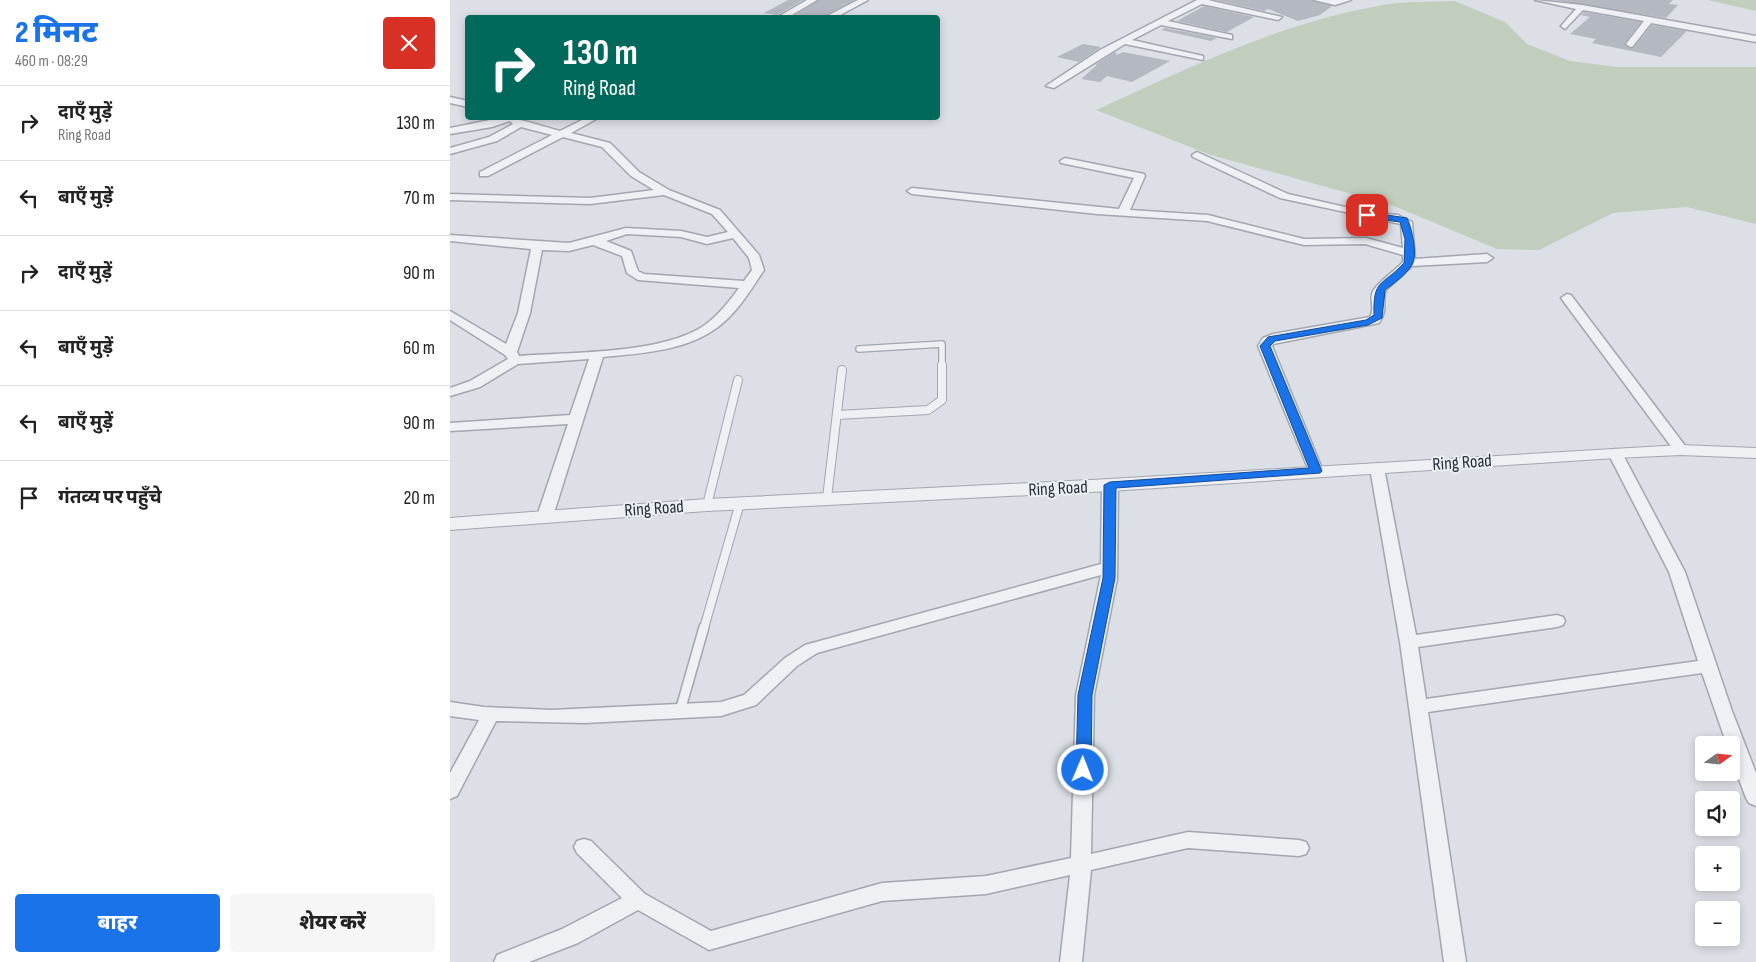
<!DOCTYPE html>
<html lang="hi">
<head>
<meta charset="utf-8">
<style>
  body { margin:0; font-family:"Sofia Sans Condensed","Noto Sans Devanagari",sans-serif; background:#f6f6f6; color:#222; height:100vh; display:flex; flex-direction:column; font-size:19px; white-space:nowrap }
  * { box-sizing:border-box; margin:0 }
  p { font-size:16px; color:#767676 }
  .icon { flex:none; width:28px; height:28px; fill:none; stroke:currentColor; stroke-width:2; stroke-linecap:round; stroke-linejoin:round }
  .map { position:relative; flex:1; overflow:hidden }
  .details { display:flex; flex-direction:column; background:#fff; width:450px }
  .details>* { flex:none }
  .guide { position:absolute; left:15px; top:15px; width:475px; height:105px; border-radius:5px; box-shadow:0 2px 8px #0003; background:#00695c; color:#fff; overflow:hidden }
  .needle { width:32px; rotate:75deg }
  .controls { position:absolute; left:1245px; top:736px; display:grid; gap:10px }
  .controls a { display:grid; place-items:center; width:45px; height:45px; border-radius:5px; background:#fff; box-shadow:0 2px 8px #0003; font-size:25px }
  .pin { position:absolute; display:grid; place-items:center; width:42px; height:42px; color:#fff; margin:-21px; border-radius:10px; box-shadow:0 2px 8px #0006 }
  .me { position:absolute; width:55px; margin:-28px; rotate:1deg; stroke-linejoin:round; filter:drop-shadow(0 0 4px #0008) }
  .turn { display:flex; align-items:center; gap:18px; height:105px; padding:0 15px; font-size:22px }
  .turn .icon { width:65px; height:65px; stroke-width:2.5 }
  .turn b { display:block; font-size:35px; line-height:42px }
  .round { display:grid; place-items:center; flex:none; width:52px; height:52px; border-radius:5px; background:#f6f6f6 }
  .headline { display:flex; align-items:center; justify-content:space-between; height:85px; padding:0 15px }
  h1 { font-size:30px; font-weight:800; line-height:38px; color:#1a73e8 }
  .cta { display:flex; gap:10px; margin-top:auto; padding:10px 15px }
  .cta a { flex:1; height:58px; border-radius:5px; background:#1a73e8; color:#fff; font-size:20px; font-weight:800; line-height:58px; text-align:center }
  .cta a+a { background:#f6f6f6; color:#222 }
  ul { padding:0; list-style:none }
  li { display:flex; align-items:center; gap:15px; height:75px; padding:0 15px; border-top:1px solid #e0e0e0 }
  li div { flex:1 }
  li b { display:block; font-size:19px }
  li em { font-style:normal }
  main { display:flex; flex:1; min-height:0 }
  .map>svg:first-child { display:block }
</style>
</head>
<body>
<main>
<section class="details">
<div class="headline"><div><h1>2 मिनट</h1><p>460 m · 08:29</p></div><a class="round" style="background:#d93025;color:#fff"><svg class="icon" aria-label="close" viewBox="0 0 24 24"><path d="M6 6l12 12M18 6L6 18"/></svg></a></div>
<ul>
<li><svg class="icon" aria-label="right" viewBox="0 0 24 24"><path d="M7 20v-9h11M14 6l5 5-5 5"/></svg><div><b>दाएँ मुड़ें</b><p>Ring Road</p></div><em>130 m</em></li>
<li><svg class="icon" aria-label="left" viewBox="0 0 24 24"><path d="M17 20v-9H6M10 6l-5 5 5 5"/></svg><div><b>बाएँ मुड़ें</b></div><em>70 m</em></li>
<li><svg class="icon" aria-label="right" viewBox="0 0 24 24"><path d="M7 20v-9h11M14 6l5 5-5 5"/></svg><div><b>दाएँ मुड़ें</b></div><em>90 m</em></li>
<li><svg class="icon" aria-label="left" viewBox="0 0 24 24"><path d="M17 20v-9H6M10 6l-5 5 5 5"/></svg><div><b>बाएँ मुड़ें</b></div><em>60 m</em></li>
<li><svg class="icon" aria-label="left" viewBox="0 0 24 24"><path d="M17 20v-9H6M10 6l-5 5 5 5"/></svg><div><b>बाएँ मुड़ें</b></div><em>90 m</em></li>
<li><svg class="icon" aria-label="arrive" viewBox="0 0 24 24"><path d="M6 21V4h12l-3 4 3 4H6"/></svg><div><b>गंतव्य पर पहुँचे</b></div><em>20 m</em></li>
</ul>
<div class="cta"><a>बाहर</a><a>शेयर करें</a></div>
</section>
<div class="map">
<svg width="1306" height="962" viewBox="0 0 1306 962">
  <rect width="100%" height="100%" fill="#dcdfe5"/>
  <g fill="#c1cebd">
    <path d="M 1258,0 L 1306,0 L 1306,11 Z"/>
    <path d="M 1005,1 L 1055,22 L 1077,44 L 1120,61 L 1167,67 L 1306,67 L 1306,224 L 1237,207 L 1163,213 L 1089,250 L 1047,249 L 944,206 L 758,154 L 646,110 C 738,68 832,22 933,5 C 956,1 981,2 1005,1 Z"/>
  </g>
  <g fill="#b3b8c1">
    <path d="M 338,0 L 353,0 L 327,15 L 314,13 Z"/>
    <path d="M 369,0 L 404,0 L 371,18 L 341,18 Z"/>
    <path d="M 766,0 L 862,0 L 882,6 L 870,15 L 848,21 L 818,9 L 814,11 Z"/>
    <path d="M 1103,0 L 1223,0 L 1219,4 L 1228,5 L 1216,18 Z"/>
    <path d="M 754,6 L 804,17 L 777,32 L 727,21 Z"/>
    <path d="M 1134,12 L 1191,22 L 1175,43 L 1179,48 L 1184,47 L 1202,25 L 1237,31 L 1211,57 L 1142,43 L 1146,39 L 1120,34 L 1140,17 L 1131,15 Z"/>
    <path d="M 715,28 L 767,38 L 761,41 L 711,30 Z"/>
    <path d="M 633,44 L 651,47 L 629,62 L 607,57 Z"/>
    <path d="M 665,52 L 667,55 L 673,52 L 720,61 L 682,82 L 657,76 L 650,82 L 631,79 L 647,65 L 645,65 Z"/>
  </g>
  <g fill="none" stroke-linecap="round" stroke-linejoin="round">
    <g stroke="#a2a6ae" stroke-width="8">
      <path id="service-far2" d="M 409,349 L 492,344 L 492,366"/>
    </g>
    <g stroke="#a2a6ae" stroke-width="10">
      <g id="service-far1">
        <path d="M 387,415 L 478,410 L 492,400 L 492,365"/>
        <path d="M 377,498 L 392,370"/>
        <path d="M 257,505 L 288,380"/>
        <path d="M 254,628 L 290,503"/>
      </g>
    </g>
    <g stroke="#a2a6ae" stroke-width="12">
      <path id="service" d="M 230,711 L 254,627"/>
    </g>
    <g stroke="#a2a6ae" stroke-width="3">
      <g id="minor">
        <path d="M 357,0 L 367,0 L 337,18 L 326,18 Z"/>
        <path d="M 408,0 L 418,0 L 385,18 L 373,18 Z"/>
        <path d="M 747,0 L 758,0 L 832,17 L 828,20 L 752,4 L 718,21 L 782,35 L 782,39 L 711,25 L 682,40 L 753,56 L 753,60 L 675,44 L 604,88 L 596,86 L 650,50 Z"/>
        <path d="M 864,0 L 901,0 L 885,5 Z"/>
        <path d="M 1085,0 L 1132,5 L 1306,36 L 1306,42 L 1201,23 L 1183,46 L 1180,47 L 1176,44 L 1194,21 L 1133,10 L 1115,29 L 1111,26 L 1126,9 Z"/>
        <path d="M 0,97 L 18,101 L 18,107 L 0,103 Z"/>
        <path d="M 50,118 C 71,118 90,126 110,131 L 136,118 L 148,118 L 121,133 L 160,143 L 189,172 L 219,190 L 270,210 L 309,255 L 314,270 C 302,288 290,308 274,322 C 241,351 194,353 153,357 L 103,516 L 95,521 L 87,516 L 118,424 L 0,431 L 0,423 L 120,415 L 139,359 L 68,364 L 30,387 L 0,396 L 0,388 L 20,381 L 58,359 L 55,355 L 0,320 L 0,311 L 56,344 L 68,313 L 81,249 L 0,241 L 0,235 L 119,243 L 176,228 L 231,231 L 257,237 L 278,232 L 262,214 L 214,195 L 140,204 L 0,200 L 0,194 L 140,198 L 204,190 L 181,176 L 152,147 L 113,137 L 38,176 L 30,176 L 30,172 L 102,135 L 71,127 L 47,141 L 0,154 L 0,148 L 39,137 L 63,124 L 60,121 L 42,127 L 0,134 L 0,128 ZM 177,234 L 231,237 L 257,244 L 283,238 L 299,258 L 302,270 L 294,281 L 194,274 L 188,271 L 181,251 L 156,241 ZM 143,245 L 172,256 L 177,273 L 188,280 L 289,288 C 279,302 267,317 252,327 C 209,354 121,352 69,356 L 67,352 L 80,313 L 92,250 L 119,251 Z"/>
        <path d="M 747,152 L 838,194 L 917,212 L 948,215 L 962,222 L 965,259 L 1037,254 L 1043,258 L 1037,262 L 962,266 L 936,290 C 931,301 939,308 929,323 L 823,344 L 822,346 L 873,471 L 871,474 L 866,475 L 859,471 L 808,346 L 813,338 L 823,334 L 920,317 C 925,308 920,303 922,294 C 924,285 946,270 953,262 L 953,255 L 915,244 L 854,245 L 757,221 L 647,214 L 462,194 L 457,191 L 462,188 L 669,209 L 684,178 L 611,163 L 610,161 L 615,158 L 694,174 L 695,176 L 680,210 L 758,215 L 854,239 L 916,238 L 953,248 L 951,224 L 830,198 L 743,157 L 742,155 Z"/>
        <path d="M 1117,294 L 1121,295 L 1236,447 L 1238,450 L 1236,453 L 1226,453 L 1111,298 Z"/>
        <path d="M 1165,449 L 1172,453 L 1235,572 L 1282,711 L 1306,773 L 1306,806 L 1299,803 L 1296,798 L 1281,758 L 1281,745 L 1277,745 L 1252,673 L 978,712 L 1016,962 L 994,962 L 950,642 L 920,468 L 927,464 L 934,468 L 966,635 L 1107,615 L 1113,617 L 1115,621 L 1113,625 L 1107,627 L 968,647 L 976,699 L 1248,661 L 1219,572 L 1158,453 Z"/>
        <path d="M 660,480 L 668,485 L 667,579 L 644,695 L 641,854 L 738,832 L 849,840 L 856,842 L 859,848 L 856,854 L 849,856 L 738,848 L 641,870 L 632,962 L 610,962 L 620,875 L 536,894 L 432,901 L 259,950 L 188,910 L 128,943 L 79,962 L 44,962 L 47,955 L 112,929 L 172,898 L 127,853 L 124,847 L 127,841 L 134,839 L 141,841 L 195,894 L 261,931 L 432,883 L 536,876 L 621,858 L 626,695 L 651,575 L 367,653 L 347,666 L 306,705 L 271,716 L 135,723 L 46,721 L 7,796 L 0,799 L 0,773 L 29,720 L 0,716 L 0,702 L 34,707 L 101,710 L 271,702 L 294,695 L 335,658 L 355,645 L 651,564 L 652,485 Z"/>
      </g>
    </g>
    <g stroke="#a2a6ae" stroke-width="2">
      <path id="tertiary" d="M 1231,445 L 1306,448 L 1306,458 L 1231,455 L 1165,458 L 660,491 L 257,511 L 0,530 L 0,518 L 257,499 L 660,479 Z"/>
    </g>
    <use href="#service-far2" stroke="#eef0f4" stroke-width="5.5"/>
    <use href="#service-far1" stroke="#eef0f4" stroke-width="8"/>
    <use href="#service" stroke="#eef0f4" stroke-width="9"/>
    <use href="#minor" fill="#eef0f4" fill-rule="evenodd"/>
    <use href="#tertiary" fill="#eef0f4" fill-rule="evenodd"/>
  </g>
  <path fill="#1a73e8" stroke="#114b97" d="M 917,212 L 957,218 C 962,228 968,256 962,265 C 955,276 944,283 935,290 L 932,318 L 918,325 L 825,341 L 820,346 L 872,471 L 870,473 L 666,488 L 665,578 L 642,695 L 641,770 L 638,774 L 628,774 L 626,770 L 628,695 L 653,578 L 654,485 L 660,482 L 859,468 L 810,346 L 818,337 L 916,320 L 924,315 C 923,278 932,287 954,263 L 955,239 L 950,222 L 914,217 L 914,213 Z"/>
  <g text-anchor="middle" stroke-width="4" stroke-linejoin="round" paint-order="stroke">
    <g font-size="18" fill="#272d3a" stroke="#ebeef3">
      <text transform="translate(1012 462) rotate(-4)" y="6">Ring Road</text>
      <text transform="translate(608 488) rotate(-3)" y="6">Ring Road</text>
      <text transform="translate(204 508) rotate(-4)" y="6">Ring Road</text>
    </g>
  </g>
</svg>
<div class="controls">
<a><svg class="needle" viewBox="-14 -14 28 28"><path d="M0-13l5 13h-10z" fill="#e53935"/><path d="M0 13l5-13h-10z" fill="#767676"/></svg></a>
<a><svg class="icon" aria-label="sound" viewBox="0 0 24 24"><path d="M4 9h4l5-4v14l-5-4H4zM17 9q2 3 0 6"/></svg></a>
<a>+</a>
<a>−</a>
</div>
<div class="pin" style="left:917px;top:215px;background:#d93025"><svg class="icon" aria-label="arrive" viewBox="0 0 24 24"><path d="M6 21V4h12l-3 4 3 4H6"/></svg></div>
<svg class="me" style="left:633px;top:770px" viewBox="-20 -20 40 40"><circle r="17" fill="#1a73e8" stroke="#fff" stroke-width="3"/><path d="M0-11L8 9 0 5-8 9z" fill="#fff"/></svg>
<div class="guide">
<div class="turn"><svg class="icon" aria-label="right" viewBox="0 0 24 24"><path d="M7 20v-9h11M14 6l5 5-5 5"/></svg><div><b>130 m</b>Ring Road</div></div>
</div>
</div>
</main>
</body>
</html>
